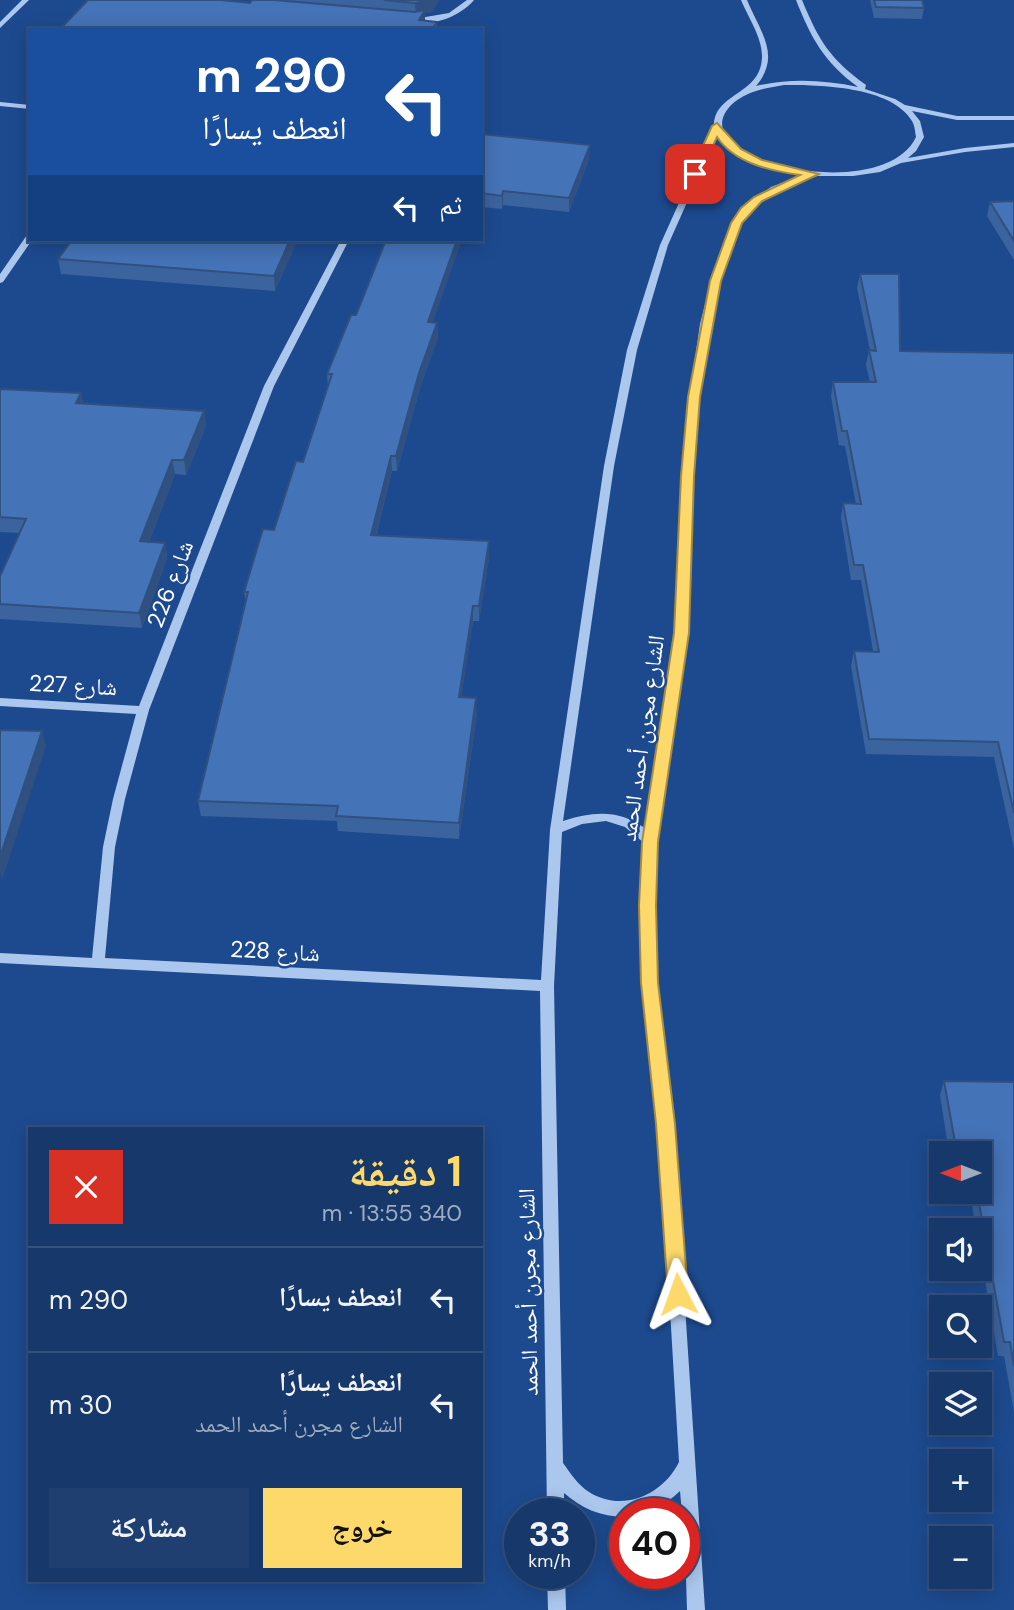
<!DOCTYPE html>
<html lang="ar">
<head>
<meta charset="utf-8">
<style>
  body { margin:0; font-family:"DM Sans","Noto Naskh Arabic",sans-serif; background:#1f3f71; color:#f1f3f6; direction:rtl; height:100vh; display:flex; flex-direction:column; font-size:26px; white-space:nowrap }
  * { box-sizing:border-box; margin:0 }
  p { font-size:23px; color:#9eacc1 }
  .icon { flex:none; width:38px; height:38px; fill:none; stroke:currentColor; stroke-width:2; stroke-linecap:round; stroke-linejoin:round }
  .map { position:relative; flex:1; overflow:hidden; direction:ltr }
  .sheet { position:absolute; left:28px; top:1127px; width:455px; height:455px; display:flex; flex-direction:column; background:#16386b; border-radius:0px; box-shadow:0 4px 18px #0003,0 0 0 2px #35527e; direction:rtl }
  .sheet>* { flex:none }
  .top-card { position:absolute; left:28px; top:28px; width:455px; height:214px; border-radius:0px; box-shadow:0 4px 18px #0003,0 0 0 2px #35527e; direction:rtl; background:#1a4fa0; color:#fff; overflow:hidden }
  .needle { width:46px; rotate:270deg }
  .tools { position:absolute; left:929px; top:1141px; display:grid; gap:14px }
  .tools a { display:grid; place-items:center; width:63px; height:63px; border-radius:0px; background:#16386b; box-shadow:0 4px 18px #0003,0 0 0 2px #35527e; font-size:35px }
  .speed { position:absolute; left:504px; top:1498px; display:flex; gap:14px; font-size:35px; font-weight:700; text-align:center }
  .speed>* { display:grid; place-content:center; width:91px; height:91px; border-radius:50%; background:#16386b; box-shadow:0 4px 18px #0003,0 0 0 2px #35527e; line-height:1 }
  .speed small { font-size:18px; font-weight:400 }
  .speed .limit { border:10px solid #d22; background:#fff; color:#111 }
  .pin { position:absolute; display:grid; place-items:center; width:60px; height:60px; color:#fff; margin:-30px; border-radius:14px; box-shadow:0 4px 10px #0006 }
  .me { position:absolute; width:77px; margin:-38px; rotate:356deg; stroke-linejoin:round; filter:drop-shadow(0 0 5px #0008) }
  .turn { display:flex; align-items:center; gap:24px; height:147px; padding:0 21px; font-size:32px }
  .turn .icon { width:91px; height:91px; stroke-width:2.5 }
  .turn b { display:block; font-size:49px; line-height:60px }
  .then { display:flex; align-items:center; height:66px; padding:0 21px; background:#0003; gap:14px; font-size:26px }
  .round { display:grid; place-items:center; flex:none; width:74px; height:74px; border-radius:0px; background:#1f3f71 }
  .headline { display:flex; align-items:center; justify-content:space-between; height:119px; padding:0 21px }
  h1 { font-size:42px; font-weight:700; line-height:52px; color:#fdd86a }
  .primary-button { display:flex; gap:14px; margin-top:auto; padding:14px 21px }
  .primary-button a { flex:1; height:80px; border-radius:0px; background:#fdd86a; color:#111; font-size:28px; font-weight:700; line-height:80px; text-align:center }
  .primary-button a+a { background:#1f3f71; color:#f1f3f6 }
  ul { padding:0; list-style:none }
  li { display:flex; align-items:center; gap:21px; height:105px; padding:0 21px; border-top:2px solid #35527e }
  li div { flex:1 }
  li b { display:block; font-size:26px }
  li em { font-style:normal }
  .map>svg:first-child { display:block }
</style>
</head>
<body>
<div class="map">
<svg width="1014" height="1610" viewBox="0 0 1014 1610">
  <rect width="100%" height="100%" fill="#1d4a8f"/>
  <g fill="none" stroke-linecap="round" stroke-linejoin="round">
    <g fill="#acc7ed" fill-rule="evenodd">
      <path d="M 22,0 L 29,0 L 0,28 L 0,22 Z"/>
      <path d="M 467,0 L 474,0 C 460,17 428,29 408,20 L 449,13 Z"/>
      <path d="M 741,0 L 747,0 C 760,32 782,55 756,86 C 790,78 824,80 858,87 C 824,62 811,38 796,0 L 802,0 C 819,41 830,59 866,85 L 865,89 L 895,99 L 905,105 L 957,116 L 1014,116 L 1014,120 L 957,120 L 912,111 L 920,121 L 924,137 L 916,151 L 908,158 L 965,148 L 1014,143 L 1014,147 L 965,152 L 901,163 L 880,172 L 853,176 L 817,176 L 777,191 L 748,213 L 741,223 L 719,281 L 710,324 L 696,422 L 688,633 L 656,842 L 653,906 L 657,983 L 673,1124 L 705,1610 L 687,1610 L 684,1514 L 682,1514 L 680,1491 C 664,1507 647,1514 625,1514 L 625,1517 C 601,1517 581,1508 564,1493 L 564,1514 L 547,1514 L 540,991 L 0,963 L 0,953 L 92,958 L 103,847 L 113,799 L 136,714 L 0,706 L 0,698 L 139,706 L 264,386 L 341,240 L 349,240 L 274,386 L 149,710 L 125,799 L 115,847 L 105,958 L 541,980 L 550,830 L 604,466 L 627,350 L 660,245 L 714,125 C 715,92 762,95 762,56 C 762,37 748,17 741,0 ZM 784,85 C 820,85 891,86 912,121 C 915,126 915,132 916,137 C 892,188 779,176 740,150 C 708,129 723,103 753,92 C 763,88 774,87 784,85 ZM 717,135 C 735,163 774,170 805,174 L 771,187 L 742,209 L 733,223 L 711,281 L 700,324 L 686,422 L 676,633 L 646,829 C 620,809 593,811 563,821 L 614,466 L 637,350 L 668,245 ZM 606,821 L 625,827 L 644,843 L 641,906 L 643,983 L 659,1124 L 679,1462 C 663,1495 622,1513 589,1492 C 578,1485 571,1474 563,1463 L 554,986 L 562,832 L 582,824 Z"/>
      <path d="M 0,102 L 30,105 L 30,109 L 0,106 Z"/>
      <path d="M 27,235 L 30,235 L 30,240 L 32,240 L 3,282 L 0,283 L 0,274 Z"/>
      <path d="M 547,1573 L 565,1573 L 566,1610 L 548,1610 Z"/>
    </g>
  </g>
  <g fill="#3b639d">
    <path d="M 252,0 L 439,0 L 432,12 L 425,13 L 425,21 L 437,22 L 437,30 L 59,30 L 250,3 Z"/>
    <path d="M 870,0 L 922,0 L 924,8 L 922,19 L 874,18 Z"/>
    <path d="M 481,134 L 589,159 L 569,212 L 503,205 L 502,209 L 481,207 Z"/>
    <path d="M 1014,201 L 1014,260 L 987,216 L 990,202 Z"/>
    <path d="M 72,240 L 304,240 L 303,241 L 297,241 L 275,291 L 61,274 L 58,259 Z"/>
    <path d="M 860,274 L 900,351 L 1014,353 L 1014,849 L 994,757 L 866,754 L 851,666 L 854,651 L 873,651 L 861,580 L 851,580 L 841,518 L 843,503 L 856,504 L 845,446 L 839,445 L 831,396 L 833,382 L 870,382 L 866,365 L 869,350 L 870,350 L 857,288 Z"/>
    <path d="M 356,315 L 437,323 L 438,337 L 420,388 L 397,471 L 392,471 L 376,536 L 489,541 L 489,557 L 479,621 L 473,621 L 461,697 L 477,713 L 459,839 L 338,831 L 337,821 L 201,816 L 198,801 L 246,603 L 244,592 L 274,530 L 303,462 L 328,388 L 327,374 Z"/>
    <path d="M 0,389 L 81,393 L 83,403 L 204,411 L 206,426 L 186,475 L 175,474 L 149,542 L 165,543 L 167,558 L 142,628 L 0,619 L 0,576 L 20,533 L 0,532 Z"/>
    <path d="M 944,1081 L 1014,1082 L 1014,1412 L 1004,1356 L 998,1356 L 980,1251 L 980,1230 L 976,1230 L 972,1205 L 958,1205 L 956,1192 L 980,1192 L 980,1153 L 949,1153 L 940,1095 Z"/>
  </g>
  <g fill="#305080">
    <path d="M 429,0 L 439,0 L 432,12 L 425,13 L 425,23 L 421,30 L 416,15 L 415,3 Z"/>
    <path d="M 590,145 L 589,159 L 569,212 L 569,198 Z"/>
    <path d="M 503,191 L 503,205 L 502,209 L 502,196 Z"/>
    <path d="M 290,240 L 297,240 L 297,241 L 275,291 L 274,276 Z"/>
    <path d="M 457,240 L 462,240 L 428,336 L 428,322 Z"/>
    <path d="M 437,323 L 438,337 L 420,388 L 397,471 L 396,456 L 419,373 Z"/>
    <path d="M 81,393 L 84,408 L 76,403 Z"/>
    <path d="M 204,411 L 206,426 L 186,475 L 184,460 Z"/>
    <path d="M 391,456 L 392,471 L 372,550 L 371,535 Z"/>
    <path d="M 172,460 L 175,474 L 143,557 L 140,541 Z"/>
    <path d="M 489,541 L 489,557 L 479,621 L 479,606 Z"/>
    <path d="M 165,543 L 167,558 L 142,628 L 139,613 Z"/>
    <path d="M 473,606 L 473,621 L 459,713 L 459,697 Z"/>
    <path d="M 476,698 L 477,713 L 459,839 L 459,823 Z"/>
    <path d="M 42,731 L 46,746 L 2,880 L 0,872 L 0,857 Z"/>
  </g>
  <g fill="#4573b7" stroke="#305080" stroke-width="2">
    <path d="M 88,0 L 221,0 L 250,3 L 252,0 L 274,0 L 415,12 L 425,10 L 419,20 L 437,22 L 432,30 L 59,30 Z"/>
    <path d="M 384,0 L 429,0 L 415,3 Z"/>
    <path d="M 874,0 L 922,0 L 924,8 L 876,7 Z"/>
    <path d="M 481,134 L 590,145 L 569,198 L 503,191 L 502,196 L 481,193 Z"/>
    <path d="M 1014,201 L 1014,241 L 990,202 Z"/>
    <path d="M 72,240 L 290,240 L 274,276 L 58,259 Z"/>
    <path d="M 386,240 L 457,240 L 428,322 L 437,323 L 419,373 L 396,456 L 391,456 L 371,535 L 489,541 L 479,606 L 473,606 L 459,697 L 476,698 L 459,823 L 336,816 L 338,806 L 198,801 L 248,592 L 244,592 L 263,529 L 274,530 L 296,461 L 303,462 L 332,374 L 327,374 L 351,315 L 356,315 Z"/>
    <path d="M 860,274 L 899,274 L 900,351 L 1014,353 L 1014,813 L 998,742 L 869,739 L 854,651 L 879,652 L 863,565 L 854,565 L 843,503 L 861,504 L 847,431 L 842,431 L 833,382 L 876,382 L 869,350 L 876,351 Z"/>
    <path d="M 0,389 L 81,393 L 76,403 L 204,411 L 184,460 L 172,460 L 140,541 L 165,543 L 139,613 L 0,604 L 0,576 L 26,519 L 0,517 Z"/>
    <path d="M 0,730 L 42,731 L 0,857 Z"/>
    <path d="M 944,1081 L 1014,1082 L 1014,1366 L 1010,1342 L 1004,1342 L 977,1192 L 980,1192 L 980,1153 L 957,1153 Z"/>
  </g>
  <path fill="#fdd86a" stroke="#a48c45" stroke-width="2" d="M 717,123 L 741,149 L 762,160 L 819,174 L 762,201 L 742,223 L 721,281 L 700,397 L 694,476 L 689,633 L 658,842 L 656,906 L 658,983 L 675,1124 L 688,1294 L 685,1300 L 678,1303 L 671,1300 L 668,1294 L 656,1124 L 641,983 L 639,906 L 642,842 L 674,633 L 681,476 L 688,397 L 710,281 L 731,223 L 741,208 L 754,197 L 800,175 C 771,171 734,163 717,137 L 700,174 L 692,176 L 690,174 L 712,126 Z"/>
  <g text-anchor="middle" stroke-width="5" stroke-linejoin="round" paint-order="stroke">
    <g font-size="23" fill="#fff" stroke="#1d4a8f">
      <text transform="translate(170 584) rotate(-69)" y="8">شارع 226</text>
      <text transform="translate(73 685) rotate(3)" y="8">شارع 227</text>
      <text transform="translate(642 738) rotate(-82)" y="8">الشارع مجرن أحمد الحمد</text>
      <text transform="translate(275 951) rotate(3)" y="8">شارع 228</text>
      <text transform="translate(528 1292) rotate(-91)" y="8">الشارع مجرن أحمد الحمد</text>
    </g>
  </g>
</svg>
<div class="tools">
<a><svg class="needle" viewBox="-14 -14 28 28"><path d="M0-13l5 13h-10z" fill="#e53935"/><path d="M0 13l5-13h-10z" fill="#9eacc1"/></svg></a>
<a><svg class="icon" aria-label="sound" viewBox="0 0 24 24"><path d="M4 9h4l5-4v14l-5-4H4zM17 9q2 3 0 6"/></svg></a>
<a><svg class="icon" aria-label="search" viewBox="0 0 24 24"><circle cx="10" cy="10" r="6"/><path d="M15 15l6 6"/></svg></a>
<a><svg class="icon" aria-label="layers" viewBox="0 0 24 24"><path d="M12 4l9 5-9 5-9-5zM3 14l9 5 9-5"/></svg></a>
<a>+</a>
<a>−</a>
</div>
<div class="speed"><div>33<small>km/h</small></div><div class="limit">40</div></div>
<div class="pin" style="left:695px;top:174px;background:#d93025"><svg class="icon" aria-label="arrive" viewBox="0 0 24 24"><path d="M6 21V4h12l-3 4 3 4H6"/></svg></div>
<svg class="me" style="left:678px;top:1294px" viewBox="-20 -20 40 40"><path d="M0-17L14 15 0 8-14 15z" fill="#fdd86a" stroke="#fff" stroke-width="4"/></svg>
<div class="top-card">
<div class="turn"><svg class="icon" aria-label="left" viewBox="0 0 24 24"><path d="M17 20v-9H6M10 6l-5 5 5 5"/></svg><div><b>290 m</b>انعطف يسارًا</div></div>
<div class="then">ثم<svg class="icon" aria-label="left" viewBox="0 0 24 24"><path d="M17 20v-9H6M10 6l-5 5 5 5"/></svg></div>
</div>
<section class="sheet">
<div class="headline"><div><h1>1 دقيقة</h1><p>340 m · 13:55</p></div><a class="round" style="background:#d93025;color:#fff"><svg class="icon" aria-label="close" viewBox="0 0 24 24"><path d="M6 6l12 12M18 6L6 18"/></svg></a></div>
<ul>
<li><svg class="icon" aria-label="left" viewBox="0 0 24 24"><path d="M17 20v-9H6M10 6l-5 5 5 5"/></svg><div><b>انعطف يسارًا</b></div><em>290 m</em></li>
<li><svg class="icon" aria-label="left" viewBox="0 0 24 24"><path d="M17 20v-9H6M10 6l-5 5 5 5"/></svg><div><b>انعطف يسارًا</b><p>الشارع مجرن أحمد الحمد</p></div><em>30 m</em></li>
</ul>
<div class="primary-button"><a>خروج</a><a>مشاركة</a></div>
</section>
</div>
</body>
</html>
